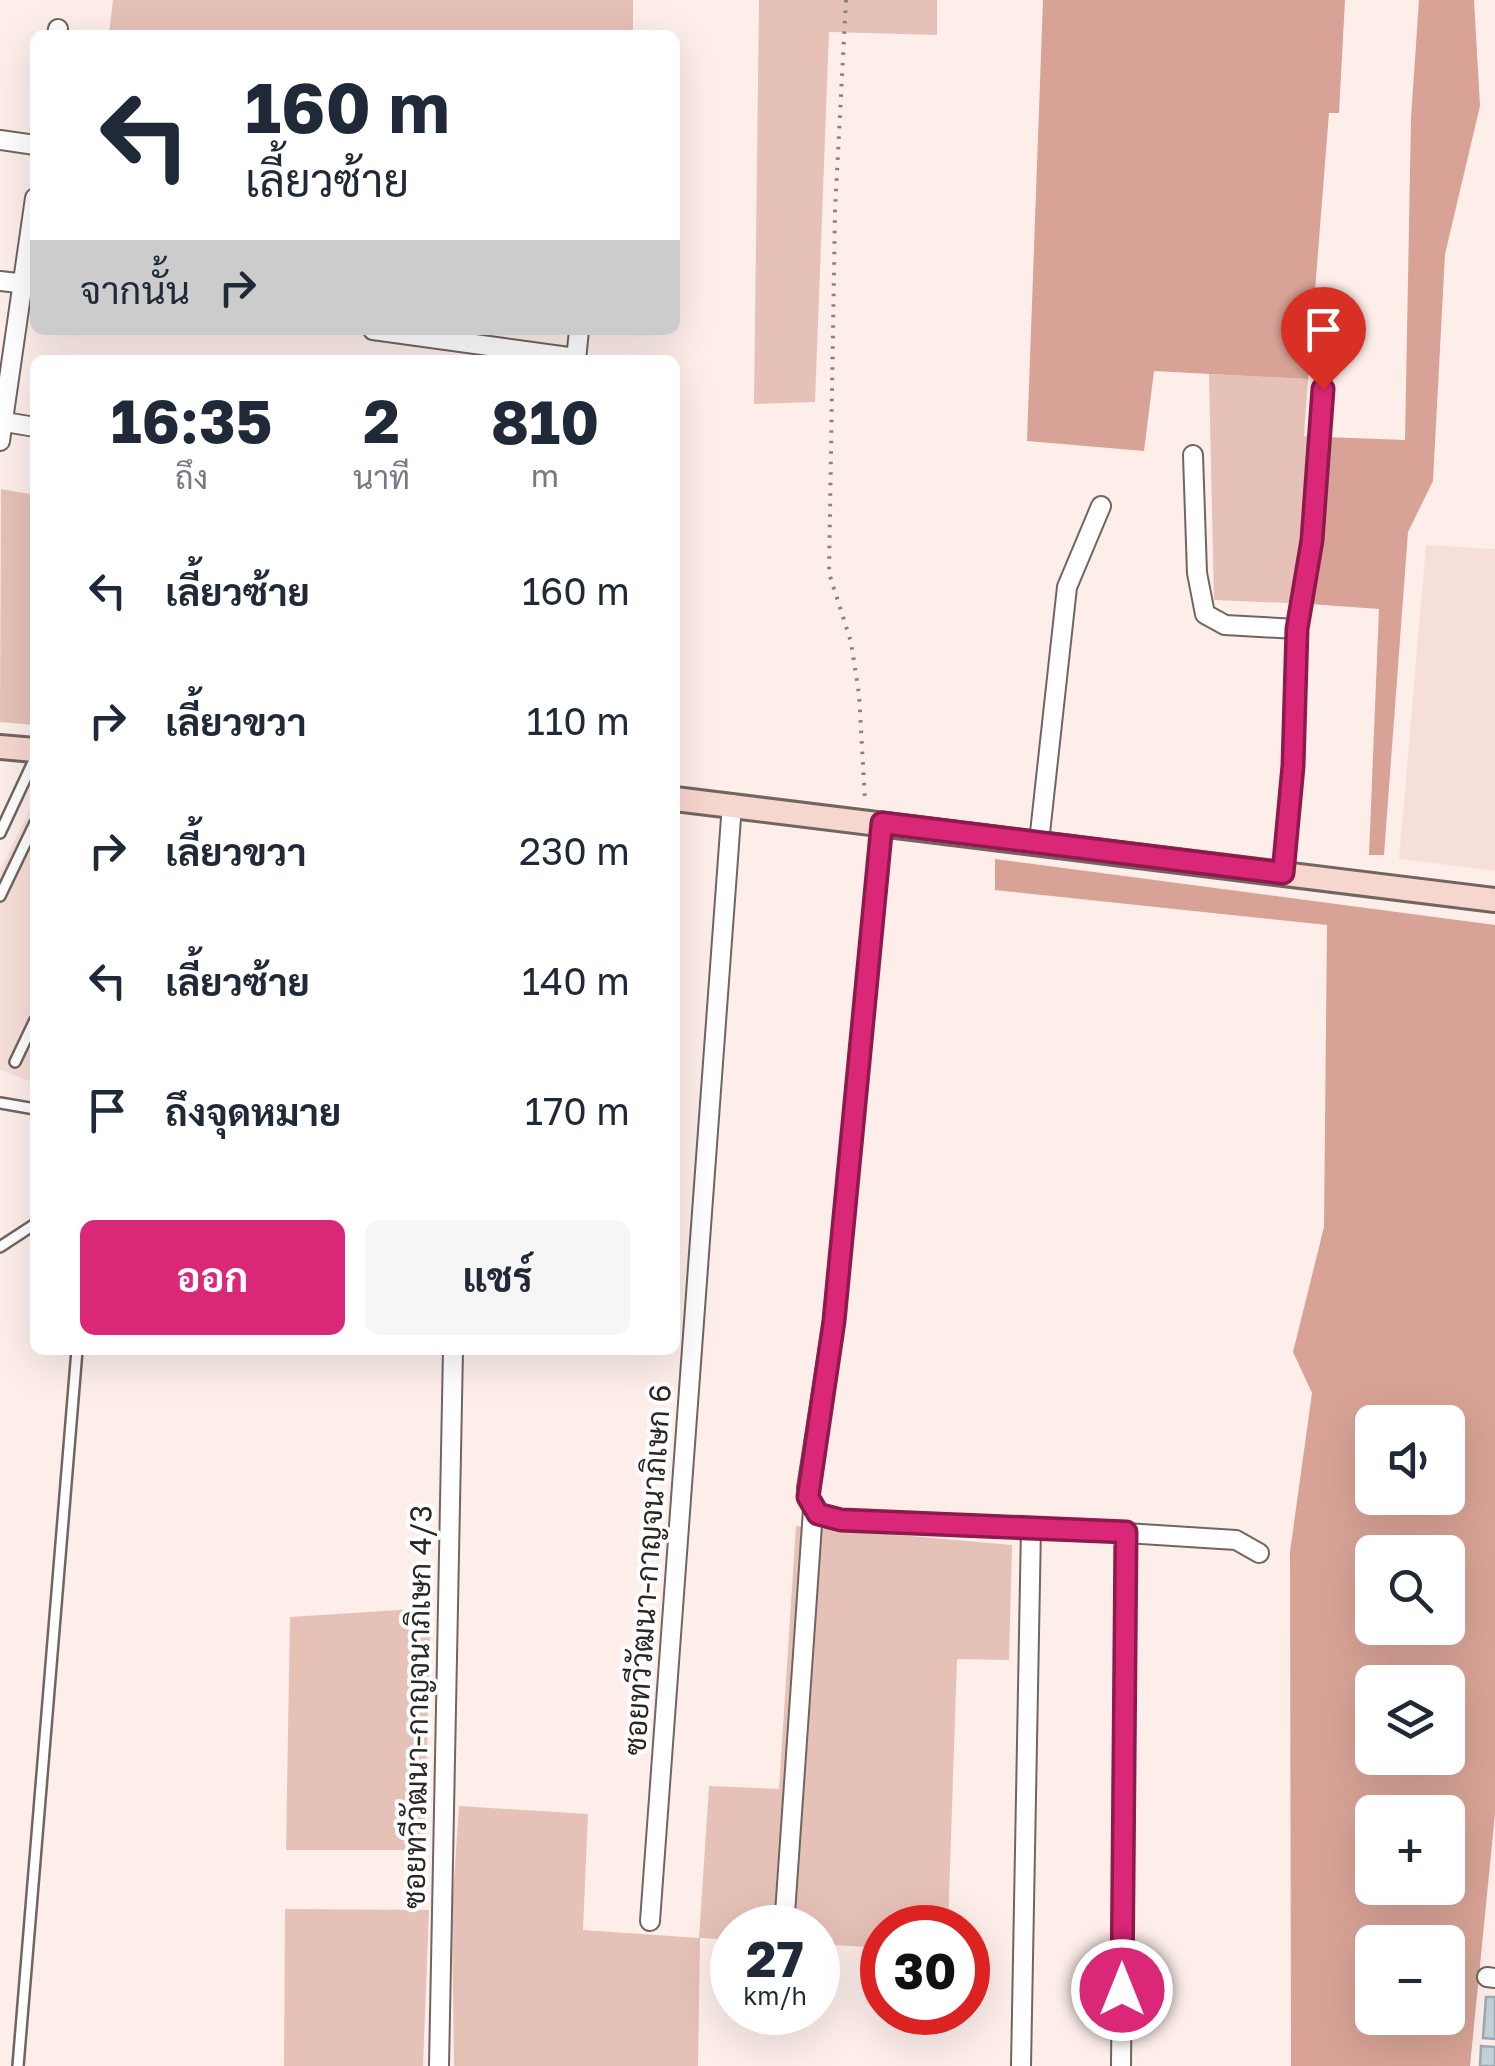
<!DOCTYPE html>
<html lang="th">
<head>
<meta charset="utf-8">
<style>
  body { margin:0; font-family:"Golos Text",Sarabun,sans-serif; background:#f6f6f7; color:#1f2937; height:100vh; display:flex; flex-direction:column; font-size:38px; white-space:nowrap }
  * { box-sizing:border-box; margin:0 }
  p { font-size:32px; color:#747a83 }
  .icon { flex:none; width:55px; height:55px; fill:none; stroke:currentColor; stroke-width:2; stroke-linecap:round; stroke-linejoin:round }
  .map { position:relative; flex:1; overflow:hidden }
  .panel { position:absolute; left:30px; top:355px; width:650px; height:1000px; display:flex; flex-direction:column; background:#fff; border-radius:15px; box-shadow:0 10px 40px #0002 }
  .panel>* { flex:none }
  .hud { position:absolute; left:30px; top:30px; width:650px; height:305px; border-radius:15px; box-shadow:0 10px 40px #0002; background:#fff; color:#1f2937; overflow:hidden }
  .controls { position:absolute; left:1355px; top:1405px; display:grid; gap:20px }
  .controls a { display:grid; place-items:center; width:110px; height:110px; border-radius:15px; background:#fff; box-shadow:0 10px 40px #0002; font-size:50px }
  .speed { position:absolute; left:710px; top:1905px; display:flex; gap:20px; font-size:50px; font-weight:700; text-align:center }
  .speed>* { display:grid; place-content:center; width:130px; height:130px; border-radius:50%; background:#fff; box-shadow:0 10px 40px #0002; line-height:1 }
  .speed small { font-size:25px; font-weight:400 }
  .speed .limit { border:15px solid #d22; background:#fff; color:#111 }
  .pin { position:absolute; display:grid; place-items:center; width:85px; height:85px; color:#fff; margin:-102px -42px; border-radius:50% 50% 50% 0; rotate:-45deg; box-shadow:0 0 10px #0007 }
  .pin .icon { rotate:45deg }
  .me { position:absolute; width:110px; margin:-55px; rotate:0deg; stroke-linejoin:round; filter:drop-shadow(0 0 8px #0008) }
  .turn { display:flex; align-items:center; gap:35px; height:210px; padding:0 50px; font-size:45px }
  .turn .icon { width:130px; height:130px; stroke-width:2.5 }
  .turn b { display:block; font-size:70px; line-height:85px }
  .then { display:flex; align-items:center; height:95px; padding:0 50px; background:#0003; gap:20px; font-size:38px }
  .eta { display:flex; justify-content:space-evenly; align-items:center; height:170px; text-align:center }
  .eta b { font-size:60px; font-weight:700; line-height:70px }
  .cta { display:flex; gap:20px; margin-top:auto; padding:20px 50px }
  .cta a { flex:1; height:115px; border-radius:15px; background:#db2777; color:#fff; font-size:40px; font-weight:700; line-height:115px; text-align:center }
  .cta a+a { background:#f6f6f7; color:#1f2937 }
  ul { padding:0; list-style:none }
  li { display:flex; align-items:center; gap:30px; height:130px; padding:0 50px }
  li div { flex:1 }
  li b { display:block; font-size:38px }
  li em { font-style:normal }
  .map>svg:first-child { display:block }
</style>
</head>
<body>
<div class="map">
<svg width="1495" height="2066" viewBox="0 0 1495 2066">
  <rect width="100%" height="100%" fill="#fdeeea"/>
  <g fill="#f7dfd9">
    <path d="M 1426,545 L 1495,549 L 1495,871 L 1399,859 Z"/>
    <path d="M 35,800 L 35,1083 L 0,1070 L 0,870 Z"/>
  </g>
  <g fill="#e6c1b8">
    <path d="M 113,0 L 633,0 L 633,35 L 109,35 Z"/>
    <path d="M 759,0 L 937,0 L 937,35 L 829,32 L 815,402 L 754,404 Z"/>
    <path d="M 1209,374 L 1308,379 L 1304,436 L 1325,437 L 1310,604 L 1214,600 Z"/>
    <path d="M 1,489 L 35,495 L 35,725 L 0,722 Z"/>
    <path d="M 796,1526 L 1012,1545 L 1009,1660 L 957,1659 L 948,1927 L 882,1928 L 882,1948 L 818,1944 L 818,1928 L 732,1928 L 732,1940 L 700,1938 L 698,2066 L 454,2066 L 452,1910 L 459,1806 L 588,1814 L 583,1930 L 699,1938 L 709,1786 L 779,1789 Z"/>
    <path d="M 431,1608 L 424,1850 L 286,1850 L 290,1617 Z"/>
    <path d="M 285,1909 L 429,1910 L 423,2066 L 284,2066 Z"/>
  </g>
  <g fill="#d8a396" fill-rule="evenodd">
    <path d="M 1043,0 L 1345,0 L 1339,113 L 1329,113 L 1308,379 L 1154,371 L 1144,451 L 1027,441 Z"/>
    <path d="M 1419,0 L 1474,0 L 1480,106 L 1445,254 L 1433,481 L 1408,532 L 1384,855 L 1369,855 L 1379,609 L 1310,604 L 1325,437 L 1405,440 L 1411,118 Z"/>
    <path d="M 995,859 L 1495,925 L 1495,1814 L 1470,2066 L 1291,2066 L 1290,1552 L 1312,1393 L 1293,1352 L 1324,1227 L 1327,925 L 995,890 ZM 1372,1422 L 1448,1422 L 1448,1498 L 1372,1498 ZM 1372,1552 L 1448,1552 L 1448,1628 L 1372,1628 ZM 1372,1682 L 1448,1682 L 1448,1758 L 1372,1758 ZM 1372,1812 L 1448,1812 L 1448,1888 L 1372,1888 ZM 1372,1942 L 1448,1942 L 1448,2018 L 1372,2018 Z"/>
  </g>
  <g fill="#c4d1d8" stroke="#9daab1" stroke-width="2.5">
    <path d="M 1486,1997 L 1495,1997 L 1495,2039 L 1483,2038 Z"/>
    <path d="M 1481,2046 L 1495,2047 L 1495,2066 L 1480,2066 Z"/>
  </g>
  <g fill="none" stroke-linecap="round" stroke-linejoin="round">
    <g stroke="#726561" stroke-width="14">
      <g id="lane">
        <path d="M 0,833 L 35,758"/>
        <path d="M 0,896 L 35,823"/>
        <path d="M 15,1062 L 35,1020"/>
        <path d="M 0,1103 L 35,1109"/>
        <path d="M 0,1247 L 35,1224"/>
        <path d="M 18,2066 L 77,1350"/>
      </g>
    </g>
    <g stroke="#726561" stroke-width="22">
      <g id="street">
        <path d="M 57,35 L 58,29"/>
        <path d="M 0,140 L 35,145"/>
        <path d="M 0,281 L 35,285"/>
        <path d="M 373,330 L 576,358"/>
        <path d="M 576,360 L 579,330"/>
        <path d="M 5,422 L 35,427"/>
        <path d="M 0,441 L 35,198"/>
        <path d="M 1193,455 L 1197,573 L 1205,614 L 1225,625 L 1297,629"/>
        <path d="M 882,823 L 833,1321 L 807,1488 C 809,1511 819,1517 841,1521 L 1031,1527 L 1236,1540 L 1259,1553"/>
        <path d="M 1039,842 L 1067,587 L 1101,506"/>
        <path d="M 1283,873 L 1293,766 L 1297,629 L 1312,539 L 1323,389"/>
        <path d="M 650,1921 L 732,804"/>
        <path d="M 784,1928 L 813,1510"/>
        <path d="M 1487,1977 L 1495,1978"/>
        <path d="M 439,2066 L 453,1350"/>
        <path d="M 1021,2066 L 1031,1527"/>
        <path d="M 1121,2066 L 1126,1532"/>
      </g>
    </g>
    <g stroke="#726561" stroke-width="28">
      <g id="secondary">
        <path d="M 0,747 L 35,750"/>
        <path d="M 675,799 L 1495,900"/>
      </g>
    </g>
    <path stroke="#8a807e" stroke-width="4" stroke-dasharray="2.5 8" stroke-linecap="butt" d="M 846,0 L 835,211 L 829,573 L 851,642 L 859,694 L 865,800"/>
    <use href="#lane" stroke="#fff" stroke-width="9"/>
    <use href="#street" stroke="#fff" stroke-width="18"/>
    <use href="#secondary" stroke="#f6d7cf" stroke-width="22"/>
  </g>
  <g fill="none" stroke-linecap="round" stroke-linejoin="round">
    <g stroke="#8e194d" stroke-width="25">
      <path id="route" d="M 1122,1990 L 1126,1532 L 841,1520 L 818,1514 L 808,1497 L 834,1321 L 882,823 L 1283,873 L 1293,766 L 1297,629 L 1312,540 L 1323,389"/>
    </g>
    <use href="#route" stroke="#db2777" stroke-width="18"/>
  </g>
  <g text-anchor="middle" stroke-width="8" stroke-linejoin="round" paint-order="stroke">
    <g font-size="30" fill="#2c2625" stroke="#fff">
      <text transform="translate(648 1570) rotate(-86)" y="10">ซอยทวีวัฒนา-กาญจนาภิเษก 6</text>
      <text transform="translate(418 1707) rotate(-89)" y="10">ซอยทวีวัฒนา-กาญจนาภิเษก 4/3</text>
    </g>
  </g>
</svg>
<div class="controls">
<a><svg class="icon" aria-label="sound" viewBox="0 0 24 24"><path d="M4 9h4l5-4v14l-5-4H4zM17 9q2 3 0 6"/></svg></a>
<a><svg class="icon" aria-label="search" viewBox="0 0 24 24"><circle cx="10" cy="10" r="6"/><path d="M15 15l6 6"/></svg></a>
<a><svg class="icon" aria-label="layers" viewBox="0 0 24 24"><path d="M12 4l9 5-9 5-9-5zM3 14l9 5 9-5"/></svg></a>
<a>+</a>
<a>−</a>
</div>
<div class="speed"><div>27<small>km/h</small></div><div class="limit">30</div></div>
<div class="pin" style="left:1323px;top:389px;background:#d93025"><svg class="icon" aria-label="arrive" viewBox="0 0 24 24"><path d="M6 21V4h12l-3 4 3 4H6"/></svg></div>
<svg class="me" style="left:1122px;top:1990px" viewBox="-20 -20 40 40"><circle r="17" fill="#db2777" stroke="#fff" stroke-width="3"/><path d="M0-11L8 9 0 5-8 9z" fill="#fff"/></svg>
<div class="hud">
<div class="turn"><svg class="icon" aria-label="left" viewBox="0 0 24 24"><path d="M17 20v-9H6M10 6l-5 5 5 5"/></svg><div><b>160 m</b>เลี้ยวซ้าย</div></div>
<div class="then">จากนั้น<svg class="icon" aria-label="right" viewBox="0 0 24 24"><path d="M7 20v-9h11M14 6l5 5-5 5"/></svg></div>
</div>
<section class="panel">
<div class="eta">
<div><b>16:35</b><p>ถึง</p></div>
<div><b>2</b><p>นาที</p></div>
<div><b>810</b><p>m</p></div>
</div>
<ul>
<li><svg class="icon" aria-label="left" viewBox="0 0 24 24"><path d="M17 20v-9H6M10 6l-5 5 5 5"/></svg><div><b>เลี้ยวซ้าย</b></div><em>160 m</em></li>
<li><svg class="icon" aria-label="right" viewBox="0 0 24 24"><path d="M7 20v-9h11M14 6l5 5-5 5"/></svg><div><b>เลี้ยวขวา</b></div><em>110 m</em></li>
<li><svg class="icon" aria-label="right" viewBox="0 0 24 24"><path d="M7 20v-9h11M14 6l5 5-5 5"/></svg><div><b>เลี้ยวขวา</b></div><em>230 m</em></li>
<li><svg class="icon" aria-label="left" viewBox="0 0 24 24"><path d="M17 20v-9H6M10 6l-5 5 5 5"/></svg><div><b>เลี้ยวซ้าย</b></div><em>140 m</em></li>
<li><svg class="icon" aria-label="arrive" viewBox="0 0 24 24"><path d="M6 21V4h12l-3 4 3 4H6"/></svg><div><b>ถึงจุดหมาย</b></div><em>170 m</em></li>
</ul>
<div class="cta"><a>ออก</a><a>แชร์</a></div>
</section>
</div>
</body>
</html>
